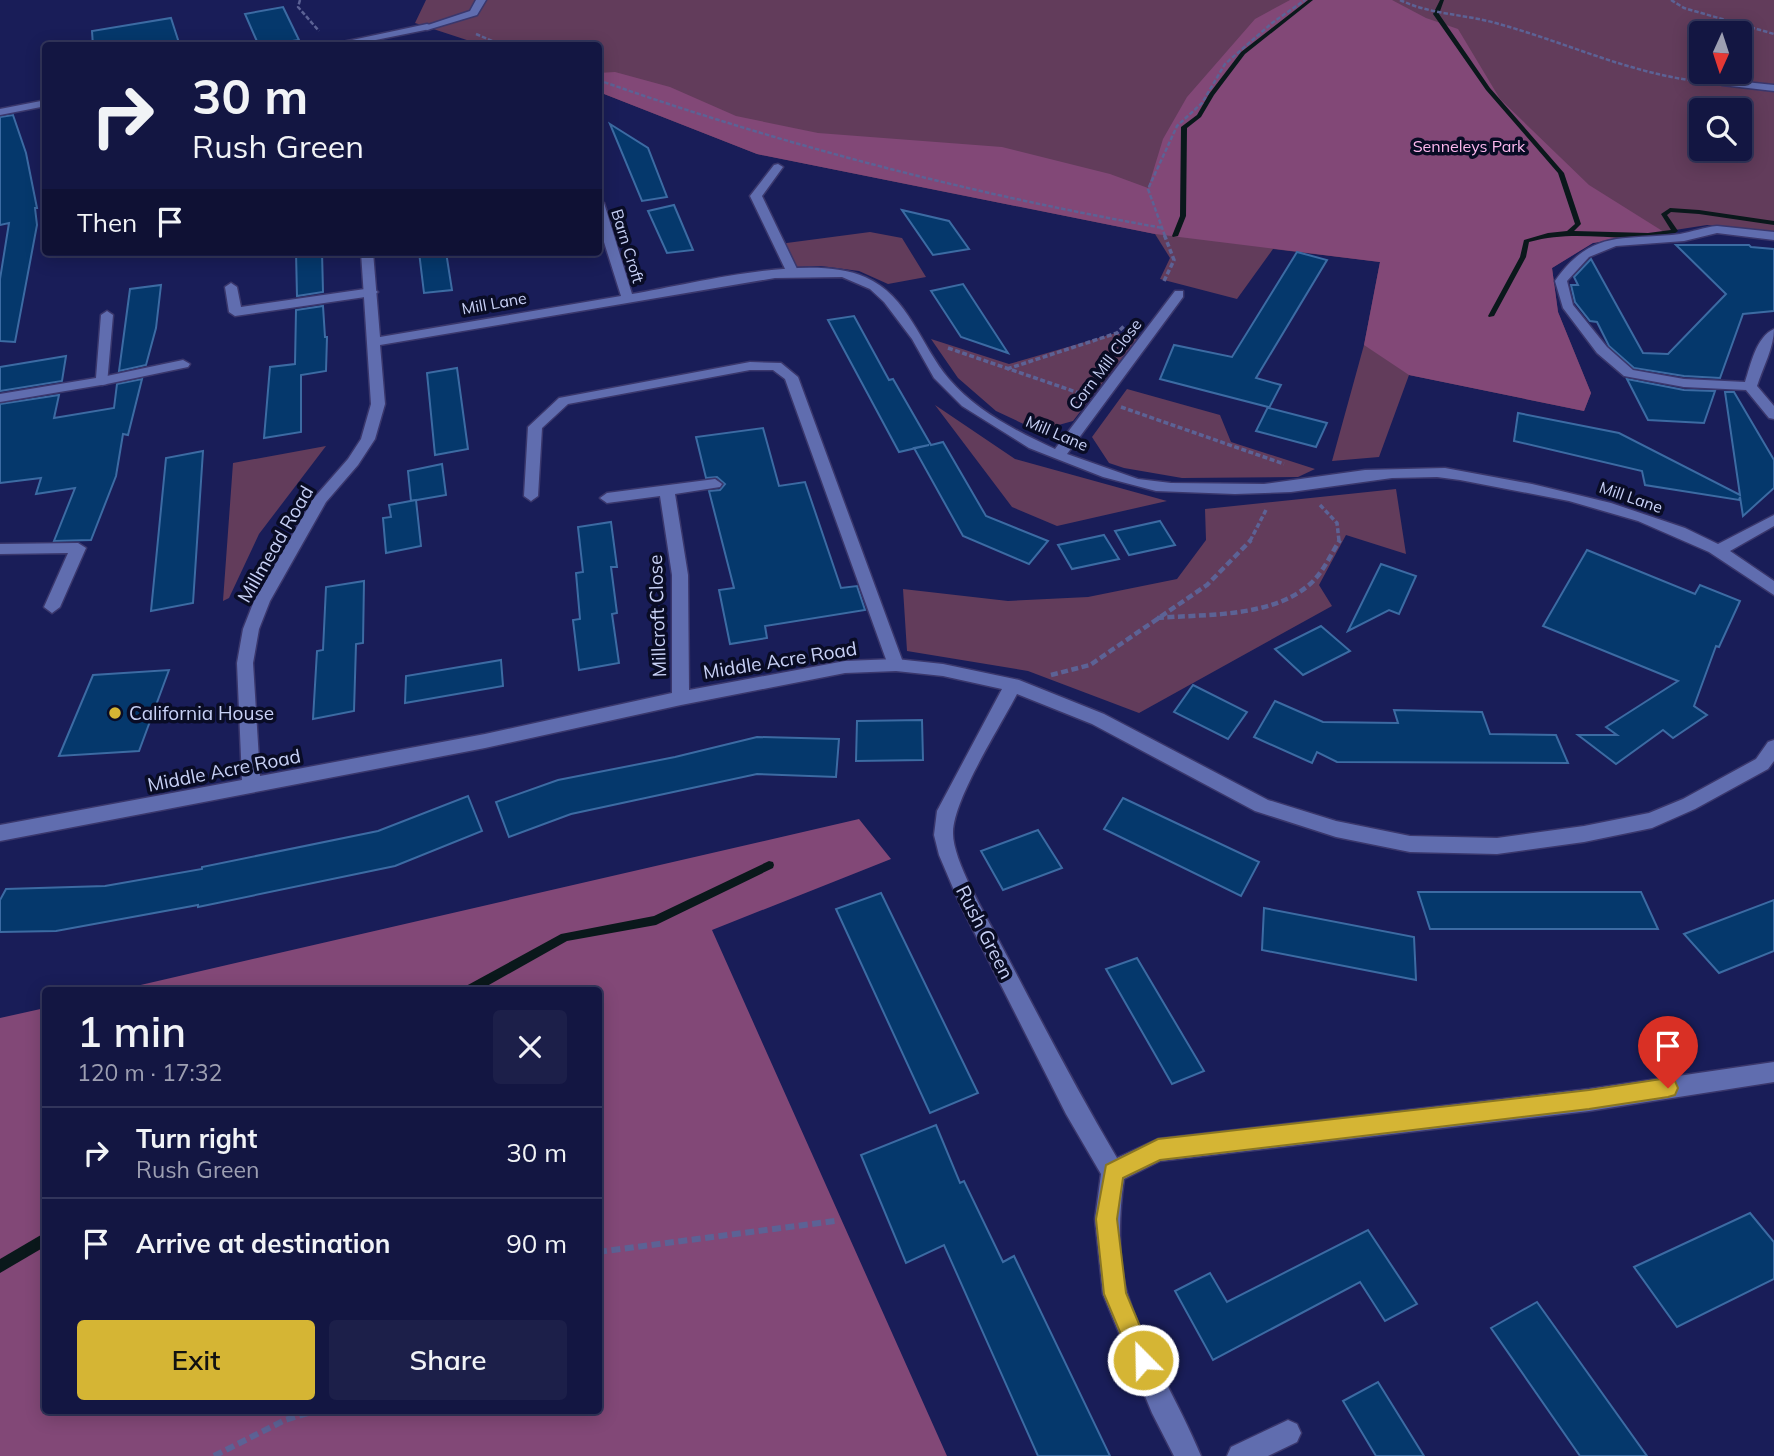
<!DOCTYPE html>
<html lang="en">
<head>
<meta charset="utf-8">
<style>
  body { margin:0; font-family:Mulish,sans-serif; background:#1c1f49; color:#f1f3f6; height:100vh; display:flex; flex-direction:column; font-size:26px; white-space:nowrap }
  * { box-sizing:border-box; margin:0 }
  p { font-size:23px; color:#9d9fb2 }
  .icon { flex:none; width:38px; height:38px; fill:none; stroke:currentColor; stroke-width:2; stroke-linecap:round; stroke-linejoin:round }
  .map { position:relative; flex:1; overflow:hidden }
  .panel { position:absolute; left:42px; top:987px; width:560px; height:427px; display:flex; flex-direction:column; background:#131642; border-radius:7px; box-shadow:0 4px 18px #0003,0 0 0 2px #32355b }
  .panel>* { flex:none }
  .hud { position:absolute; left:42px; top:42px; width:560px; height:214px; border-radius:7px; box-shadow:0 4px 18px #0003,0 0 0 2px #32355b; background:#131642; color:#f1f3f6; overflow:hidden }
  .needle { width:46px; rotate:183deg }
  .controls { position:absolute; left:1689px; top:21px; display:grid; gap:14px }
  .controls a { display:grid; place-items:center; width:63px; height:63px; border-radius:7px; background:#131642; box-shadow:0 4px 18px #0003,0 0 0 2px #32355b; font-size:35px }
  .pin { position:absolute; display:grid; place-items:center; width:60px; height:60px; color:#fff; margin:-72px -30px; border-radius:50% 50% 50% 0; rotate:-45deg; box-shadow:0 0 7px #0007 }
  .pin .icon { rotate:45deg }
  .me { position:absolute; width:77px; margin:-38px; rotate:337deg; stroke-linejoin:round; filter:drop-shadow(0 0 5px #0008) }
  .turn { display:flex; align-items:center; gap:24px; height:147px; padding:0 35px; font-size:32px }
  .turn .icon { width:91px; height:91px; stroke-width:2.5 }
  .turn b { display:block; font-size:49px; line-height:60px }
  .then { display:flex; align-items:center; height:66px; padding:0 35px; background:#0003; gap:14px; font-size:26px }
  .round { display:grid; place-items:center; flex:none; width:74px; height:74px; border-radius:7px; background:#1c1f49 }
  .head { display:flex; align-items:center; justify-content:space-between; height:119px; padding:0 35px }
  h1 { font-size:42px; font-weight:600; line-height:52px }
  .primary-button { display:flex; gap:14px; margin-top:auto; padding:14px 35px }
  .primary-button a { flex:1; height:80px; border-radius:7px; background:#d5b534; color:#111; font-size:28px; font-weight:600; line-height:80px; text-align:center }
  .primary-button a+a { background:#1c1f49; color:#f1f3f6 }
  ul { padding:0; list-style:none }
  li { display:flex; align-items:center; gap:21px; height:91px; padding:0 35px; border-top:2px solid #32355b }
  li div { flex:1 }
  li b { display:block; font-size:26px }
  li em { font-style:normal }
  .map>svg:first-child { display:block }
</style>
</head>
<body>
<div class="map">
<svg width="1774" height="1456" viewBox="0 0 1774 1456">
  <rect width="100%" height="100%" fill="#191d58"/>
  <g fill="#623c5b" fill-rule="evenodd">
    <path d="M 426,0 L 1774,0 L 1774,232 L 1707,225 L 1592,243 L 1552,268 L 1558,312 L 1591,393 L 1584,411 L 1409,375 L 1379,457 L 1332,461 L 1364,345 L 1380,262 L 1273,249 L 1237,299 L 1160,279 L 1170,258 L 1155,234 L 757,154 L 599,92 L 598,46 L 482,45 L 415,23 ZM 1701,33 L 1740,33 L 1740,72 L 1701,72 ZM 1701,110 L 1740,110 L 1740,149 L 1701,149 Z"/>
    <path d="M 870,232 L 902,238 L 926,277 L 888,284 L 859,271 L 821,266 L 790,267 L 779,244 Z"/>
    <path d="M 1116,333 L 1137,339 L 1073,421 L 1055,426 L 1028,426 L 996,411 L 958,378 L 931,339 L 1009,364 Z"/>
    <path d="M 1127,389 L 1220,415 L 1231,442 L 1315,469 L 1298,477 L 1182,478 L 1124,468 L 1109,463 L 1092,437 Z"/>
    <path d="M 935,405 L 1015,459 L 1167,501 L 1057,526 L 1012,507 Z"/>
    <path d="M 326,446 L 259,534 L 229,598 L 223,601 L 233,463 Z"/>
    <path d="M 1396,489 L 1406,554 L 1346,535 L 1319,585 L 1332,606 L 1139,713 L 1028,671 L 907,651 L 903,589 L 1008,601 L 1088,597 L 1177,579 L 1206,540 L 1205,509 Z"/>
  </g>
  <g fill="#824877">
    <path d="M 1290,0 L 1392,0 L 1426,18 L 1458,29 L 1500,99 L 1589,185 L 1664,232 L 1593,243 L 1552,268 L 1558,312 L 1591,393 L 1584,411 L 1409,375 L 1364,345 L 1380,262 L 1155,234 L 757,154 L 599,92 L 598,73 L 615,72 L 670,87 L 736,116 L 818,133 L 1002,147 L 1110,174 L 1148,188 L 1163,139 L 1187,97 L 1255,19 Z"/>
    <path d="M 859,819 L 891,859 L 712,930 L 947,1456 L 0,1456 L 0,1018 L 45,1008 L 46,1410 L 598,1410 L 598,990 L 119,990 Z"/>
  </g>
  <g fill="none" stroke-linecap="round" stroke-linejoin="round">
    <g fill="#0a181b" fill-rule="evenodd">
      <path d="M 1308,0 L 1313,0 L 1245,54 L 1214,95 L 1201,117 L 1187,128 L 1186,216 L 1178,236 L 1173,237 L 1172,236 L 1180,216 L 1181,127 L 1197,115 L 1209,94 L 1241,52 Z"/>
      <path d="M 1440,0 L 1444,0 L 1439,14 L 1490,88 L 1564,173 L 1581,224 L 1574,231 L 1648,233 L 1671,230 L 1661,214 L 1670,208 L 1699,210 L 1774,221 L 1774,225 L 1699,214 L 1671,212 L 1667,215 L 1678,231 L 1675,233 C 1666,234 1657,236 1648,237 C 1605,240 1572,230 1529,242 L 1526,257 L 1494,316 L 1489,317 L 1488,316 L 1520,257 L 1524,240 L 1548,233 L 1567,231 L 1575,224 L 1558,173 L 1486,90 L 1433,14 Z"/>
      <path d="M 769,861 L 773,862 L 774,865 L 773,868 L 656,925 L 567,941 L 480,990 L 464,990 L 466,986 L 561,934 L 654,916 Z"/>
      <path d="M 582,985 L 586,986 L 587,990 L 575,990 L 576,986 Z"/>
      <path d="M 46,1232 L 46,1246 L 0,1273 L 0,1259 Z"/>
    </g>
  </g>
  <g fill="#05386c" stroke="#3c6ba3" stroke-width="2">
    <path d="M 283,7 L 299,40 L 259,46 L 245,14 Z"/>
    <path d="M 171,18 L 180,46 L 93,46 L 92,31 Z"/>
    <path d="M 13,115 L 26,153 L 37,208 L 35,208 L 37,225 L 15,342 L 0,341 L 0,279 L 9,223 L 0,225 L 0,117 Z"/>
    <path d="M 610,124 L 648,148 L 667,197 L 642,201 Z"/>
    <path d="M 674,205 L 693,250 L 667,253 L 648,211 Z"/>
    <path d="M 902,210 L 949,221 L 969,249 L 933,255 Z"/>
    <path d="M 1676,245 L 1749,245 L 1751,247 L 1774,249 L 1774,311 L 1743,314 L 1720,378 L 1684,376 L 1634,368 L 1609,346 L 1597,322 L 1590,321 L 1575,302 L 1571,285 L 1578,285 L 1574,277 L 1591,259 L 1643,353 L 1668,354 L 1726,294 Z"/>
    <path d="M 296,252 L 322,252 L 323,292 L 297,296 Z"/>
    <path d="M 419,252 L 446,252 L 452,290 L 424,293 Z"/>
    <path d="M 1297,252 L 1327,260 L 1256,378 L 1281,385 L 1269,408 L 1327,423 L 1316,447 L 1256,431 L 1268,407 L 1160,379 L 1174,345 L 1232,357 Z"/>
    <path d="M 963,284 L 1008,353 L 961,337 L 931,291 Z"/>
    <path d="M 161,285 L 156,328 L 146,365 L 119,371 L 130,289 Z"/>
    <path d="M 323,306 L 325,337 L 327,337 L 326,371 L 301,375 L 301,432 L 264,438 L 270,367 L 295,364 L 296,310 Z"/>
    <path d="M 854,316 L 889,380 L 893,379 L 931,445 L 943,442 L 986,516 L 1048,541 L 1029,564 L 963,536 L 914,448 L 929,445 L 899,452 L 828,320 Z"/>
    <path d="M 66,356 L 62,381 L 0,391 L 0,367 Z"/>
    <path d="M 457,368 L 468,449 L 435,455 L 427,373 Z"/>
    <path d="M 142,379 L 128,435 L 123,434 L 116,476 L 91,540 L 54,541 L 75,488 L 36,494 L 41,478 L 0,483 L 0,404 L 59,395 L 54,418 L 114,408 L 117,384 Z"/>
    <path d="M 1627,379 L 1684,390 L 1715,391 L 1704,423 L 1648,420 Z"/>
    <path d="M 1725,392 L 1734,392 L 1774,460 L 1774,488 L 1743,516 L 1740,497 L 1739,500 L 1645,485 L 1642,471 L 1514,441 L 1518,413 L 1619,433 L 1740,495 Z"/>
    <path d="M 763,428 L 779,486 L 805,482 L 841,588 L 857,586 L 865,610 L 765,626 L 767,638 L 730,644 L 719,590 L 734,588 L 709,491 L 720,490 L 725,484 L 717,477 L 706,478 L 696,437 Z"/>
    <path d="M 203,451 L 193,603 L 151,611 L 166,458 Z"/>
    <path d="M 442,464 L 446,495 L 411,501 L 408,471 Z"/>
    <path d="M 416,500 L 421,546 L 386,553 L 383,518 L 391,517 L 389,505 Z"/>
    <path d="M 1160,521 L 1175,545 L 1129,555 L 1115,531 Z"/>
    <path d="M 611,522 L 617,567 L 611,567 L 617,613 L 612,614 L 619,663 L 579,670 L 573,620 L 580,619 L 576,573 L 583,572 L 578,527 Z"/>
    <path d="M 1104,535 L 1119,559 L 1072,569 L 1058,545 Z"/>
    <path d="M 1587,550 L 1695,594 L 1700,585 L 1740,601 L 1719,647 L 1716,646 L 1694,706 L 1707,715 L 1673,738 L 1663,730 L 1616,764 L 1578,735 L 1617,735 L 1606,727 L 1678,681 L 1543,626 Z"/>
    <path d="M 1381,564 L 1416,576 L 1399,614 L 1389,610 L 1348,631 Z"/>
    <path d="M 364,581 L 363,643 L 356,644 L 354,711 L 313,719 L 317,651 L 323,650 L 326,587 Z"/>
    <path d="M 1321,626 L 1350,651 L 1303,675 L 1275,649 Z"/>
    <path d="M 501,660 L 503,686 L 405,703 L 406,676 Z"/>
    <path d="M 169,670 L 139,751 L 59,756 L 93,675 Z"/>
    <path d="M 1193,685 L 1247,712 L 1228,739 L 1174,712 Z"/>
    <path d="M 1275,701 L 1323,722 L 1398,723 L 1394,710 L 1482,712 L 1490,734 L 1556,735 L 1568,763 L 1337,762 L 1317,752 L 1312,763 L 1254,737 Z"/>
    <path d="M 922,720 L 923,760 L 856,761 L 857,721 Z"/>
    <path d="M 757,737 L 839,739 L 836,777 L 757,774 L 571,814 L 509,837 L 496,802 L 558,780 L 675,757 Z"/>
    <path d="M 468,796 L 482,831 L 395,866 L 198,907 L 198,905 L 56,931 L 0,932 L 0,900 L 6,889 L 105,886 L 202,869 L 202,867 L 378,831 Z"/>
    <path d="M 1123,798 L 1259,862 L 1241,896 L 1104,829 Z"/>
    <path d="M 1038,830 L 1062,868 L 1003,890 L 981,851 Z"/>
    <path d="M 1418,892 L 1641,892 L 1658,929 L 1430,929 Z"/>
    <path d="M 881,893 L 978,1093 L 930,1113 L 836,909 Z"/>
    <path d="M 1774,900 L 1774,951 L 1719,973 L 1684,934 Z"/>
    <path d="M 1264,908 L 1414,937 L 1416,980 L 1262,950 Z"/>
    <path d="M 1137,958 L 1204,1071 L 1172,1084 L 1106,969 Z"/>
    <path d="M 936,1125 L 960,1183 L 964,1181 L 1003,1262 L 1014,1256 L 1110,1456 L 1038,1456 L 944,1245 L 906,1263 L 861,1155 Z"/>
    <path d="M 1750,1213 L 1774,1242 L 1774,1279 L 1677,1327 L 1634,1267 Z"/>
    <path d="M 1368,1230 L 1417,1304 L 1385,1321 L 1360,1282 L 1213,1360 L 1175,1291 L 1210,1273 L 1227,1302 Z"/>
    <path d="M 1537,1302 L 1647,1456 L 1580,1456 L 1491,1328 Z"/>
    <path d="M 1378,1382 L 1424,1456 L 1376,1456 L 1343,1401 Z"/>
  </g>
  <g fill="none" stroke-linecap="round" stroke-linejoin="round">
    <g stroke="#3a376c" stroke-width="3">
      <g id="lane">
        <path d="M 476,0 L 486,0 L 477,15 L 427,30 L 422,27 L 470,11 Z"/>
        <path d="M 1726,80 L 1774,85 L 1774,91 L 1722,85 L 1722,81 Z"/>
        <path d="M 778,164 L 783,167 L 762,196 L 799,273 L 793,277 L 787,273 L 750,196 L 774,165 Z"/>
        <path d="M 1717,226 L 1774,232 L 1774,240 L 1717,233 L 1684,241 L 1616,246 L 1589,257 L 1567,281 L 1573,305 L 1607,347 L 1633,370 L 1684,379 L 1691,383 L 1684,387 L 1624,376 L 1597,353 L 1563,308 L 1555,281 C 1592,228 1624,241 1680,234 C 1692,232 1704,227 1717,226 Z"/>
        <path d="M 231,283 L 237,287 L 241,307 L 372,288 L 378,292 L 372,296 L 235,316 L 229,312 L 225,287 Z"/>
        <path d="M 183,360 L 190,364 L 188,367 L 102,385 L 95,381 L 102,377 Z"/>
        <path d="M 750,362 L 781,363 L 798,377 L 904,665 L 902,669 L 890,669 L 888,665 L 785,379 L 773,370 L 750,370 L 568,404 L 542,428 L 538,496 L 531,501 L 524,496 L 528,427 L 559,398 Z"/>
        <path d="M 78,543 L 86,548 L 60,607 L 52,613 L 44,607 L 68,553 L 0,554 L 0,544 Z"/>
      </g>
    </g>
    <g stroke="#3a376c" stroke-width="3">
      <g id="street">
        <path d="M 427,24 L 430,25 L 430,29 L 346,46 L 324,46 Z"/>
        <path d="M 46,100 L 46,106 L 0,115 L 0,109 Z"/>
        <path d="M 598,200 L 604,203 L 632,294 C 692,284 811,252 865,277 C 909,296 920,345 949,379 C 976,411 1018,432 1055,449 L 1175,291 L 1183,291 L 1183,297 L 1067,454 L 1138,479 L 1171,483 L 1264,484 L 1365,470 L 1445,468 L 1532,484 L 1611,503 L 1685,528 L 1718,544 L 1774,515 L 1774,526 L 1730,551 L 1774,581 L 1774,595 L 1709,552 L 1638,521 L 1569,501 L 1460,480 L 1437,477 L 1392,478 L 1291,492 L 1235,494 L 1156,491 L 1103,477 L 1029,448 L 962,406 L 934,378 L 912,339 L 884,302 L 870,289 L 842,277 L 775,278 L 380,345 L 385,404 L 375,439 L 358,465 L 326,502 L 270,601 L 259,629 L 253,663 L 260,776 L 485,734 L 672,693 L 672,575 L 660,496 L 607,503 L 600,498 L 607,493 L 715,479 L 722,484 L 720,487 L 675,494 L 688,575 L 689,690 L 845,661 L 896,659 L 943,664 L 1019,680 L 1104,714 L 1268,800 L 1336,821 L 1410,836 L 1497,838 L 1584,826 L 1649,813 L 1683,799 L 1756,759 L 1768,742 L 1774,740 L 1774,761 L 1768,769 L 1695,809 L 1652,828 L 1584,842 L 1497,854 L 1410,852 L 1336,837 L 1255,811 L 1092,724 L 1017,694 C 1000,727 954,798 953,832 C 952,859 985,914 998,939 C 1037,1013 1075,1087 1117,1158 L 1158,1139 L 1589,1089 L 1774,1062 L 1774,1082 L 1589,1111 L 1160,1161 L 1124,1179 C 1119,1212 1117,1263 1128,1296 C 1146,1352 1179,1402 1201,1456 L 1174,1456 L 1152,1413 L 1103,1294 L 1095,1219 L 1101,1174 L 1066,1114 L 959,902 L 939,855 L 934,835 L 937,811 L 1002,689 L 943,676 L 896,671 L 845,673 L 681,705 L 485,748 L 0,841 L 0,825 L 242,780 L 237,663 L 243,629 L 254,601 L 313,499 L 348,459 L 361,439 L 371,404 L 361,252 L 373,252 L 380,337 L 621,296 L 598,223 Z"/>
        <path d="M 107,311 L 113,315 L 107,384 L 0,402 L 0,394 L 96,378 L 101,315 Z"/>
        <path d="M 1774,329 C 1774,347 1763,367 1757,386 L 1774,406 L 1774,419 L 1769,418 L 1746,390 L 1684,387 L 1677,383 L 1684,379 L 1745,382 C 1751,364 1756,337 1774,329 Z"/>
        <path d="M 1288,1420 L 1297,1424 L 1301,1433 L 1297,1442 L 1268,1456 L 1227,1456 L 1231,1447 Z"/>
      </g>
    </g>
    <g stroke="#5c6295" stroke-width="2.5" stroke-dasharray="4.5 2" stroke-linecap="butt">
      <path d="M 300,0 L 298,7 L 319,31"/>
      <path d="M 1400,0 C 1431,15 1466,14 1499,24 C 1568,43 1633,75 1705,82"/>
      <path d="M 1671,0 L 1684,8 L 1774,34"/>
      <path d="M 476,34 L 504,46"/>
      <path d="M 598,80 C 783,145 970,194 1163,228"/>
      <path d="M 1165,236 L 1148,189 L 1177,126 L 1202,103 L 1225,64 L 1272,23 L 1305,0"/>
    </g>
    <g stroke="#5c6295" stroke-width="3.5" stroke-dasharray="5 2.5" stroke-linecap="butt">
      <path d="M 1164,281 L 1174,260 L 1164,234"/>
      <path d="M 948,348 L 1079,393"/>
      <path d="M 1007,369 L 1117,333 L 1124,326"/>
      <path d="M 1121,407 L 1284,464"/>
      <path d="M 1320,505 L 1337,523 L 1339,541"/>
      <path d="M 1250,541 L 1266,510"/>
    </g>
    <g stroke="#5c6295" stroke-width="4.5" stroke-dasharray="7 3.5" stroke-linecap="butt">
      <path d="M 1157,618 C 1205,614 1270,618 1309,585 C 1323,573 1331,554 1340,540"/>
      <path d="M 1051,675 L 1090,665 L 1207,585 L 1251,540"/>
    </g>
    <g stroke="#5c6295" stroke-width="6" stroke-dasharray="9 4.5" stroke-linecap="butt">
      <path d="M 598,1252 L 835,1221"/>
      <path d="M 214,1456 L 285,1420 L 318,1410"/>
    </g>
    <use href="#lane" fill="#606daf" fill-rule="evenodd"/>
    <use href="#street" fill="#606daf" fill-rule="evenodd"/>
  </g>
  <path fill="#d5b534" stroke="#8a7622" stroke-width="2" d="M 1668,1078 L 1675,1081 L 1678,1088 L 1675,1095 L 1668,1097 L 1589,1109 L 1160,1160 L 1123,1178 L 1117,1219 L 1126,1293 L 1154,1360 L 1151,1368 L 1143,1371 L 1135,1368 L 1104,1294 L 1096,1219 L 1106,1165 L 1158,1139 L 1589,1090 Z"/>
  <circle fill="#d5b534" stroke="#090c25" stroke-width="2.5" cx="115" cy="713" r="7"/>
  <g text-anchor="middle" stroke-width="7" stroke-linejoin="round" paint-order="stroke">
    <g font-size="16" fill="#feb9ef" stroke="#090c25">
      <text x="1469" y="152">Senneleys Park</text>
    </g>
    <g font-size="16" fill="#c8d1f6" stroke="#090c25">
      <text transform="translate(628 246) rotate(73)" y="6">Barn Croft</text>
      <text transform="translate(494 303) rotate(-10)" y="6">Mill Lane</text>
      <text transform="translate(1105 364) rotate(-53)" y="6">Corn Mill Close</text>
      <text transform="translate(1057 433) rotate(23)" y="6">Mill Lane</text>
      <text transform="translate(1631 497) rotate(19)" y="6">Mill Lane</text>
    </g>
    <g font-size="19" fill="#c8d1f6" stroke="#090c25">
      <text transform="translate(275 544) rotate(-60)" y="7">Millmead Road</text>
      <text transform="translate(657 616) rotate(-92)" y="7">Millcroft Close</text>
      <text transform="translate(780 660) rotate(-9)" y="7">Middle Acre Road</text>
      <text transform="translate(224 770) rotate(-11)" y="7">Middle Acre Road</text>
      <text transform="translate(985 932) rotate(63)" y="7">Rush Green</text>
    </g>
    <g font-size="19" fill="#c8d1f6" stroke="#090c25" text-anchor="start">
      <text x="129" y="720">California House</text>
    </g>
  </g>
</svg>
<div class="controls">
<a><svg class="needle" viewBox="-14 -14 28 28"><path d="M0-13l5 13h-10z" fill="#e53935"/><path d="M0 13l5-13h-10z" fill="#9d9fb2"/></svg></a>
<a><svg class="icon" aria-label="search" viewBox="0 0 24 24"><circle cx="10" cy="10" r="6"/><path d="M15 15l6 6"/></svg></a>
</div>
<div class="pin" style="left:1668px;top:1088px;background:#d93025"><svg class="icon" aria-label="arrive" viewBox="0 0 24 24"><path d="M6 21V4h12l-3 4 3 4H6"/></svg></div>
<svg class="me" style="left:1143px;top:1360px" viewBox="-20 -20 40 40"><circle r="17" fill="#d5b534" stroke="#fff" stroke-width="3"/><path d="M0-11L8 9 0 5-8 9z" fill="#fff"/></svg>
<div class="hud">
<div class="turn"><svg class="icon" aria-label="right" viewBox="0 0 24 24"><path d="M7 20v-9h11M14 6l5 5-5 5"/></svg><div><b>30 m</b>Rush Green</div></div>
<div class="then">Then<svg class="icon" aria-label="arrive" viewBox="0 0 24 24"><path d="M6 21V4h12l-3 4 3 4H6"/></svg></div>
</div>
<section class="panel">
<div class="head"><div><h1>1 min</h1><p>120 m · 17:32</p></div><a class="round"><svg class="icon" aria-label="close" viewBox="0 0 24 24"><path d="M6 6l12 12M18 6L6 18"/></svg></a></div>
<ul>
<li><svg class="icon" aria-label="right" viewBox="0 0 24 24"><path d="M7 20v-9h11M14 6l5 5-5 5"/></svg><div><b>Turn right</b><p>Rush Green</p></div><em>30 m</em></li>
<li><svg class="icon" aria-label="arrive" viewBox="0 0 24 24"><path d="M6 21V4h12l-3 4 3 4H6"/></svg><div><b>Arrive at destination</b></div><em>90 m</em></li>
</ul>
<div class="primary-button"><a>Exit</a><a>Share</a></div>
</section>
</div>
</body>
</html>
